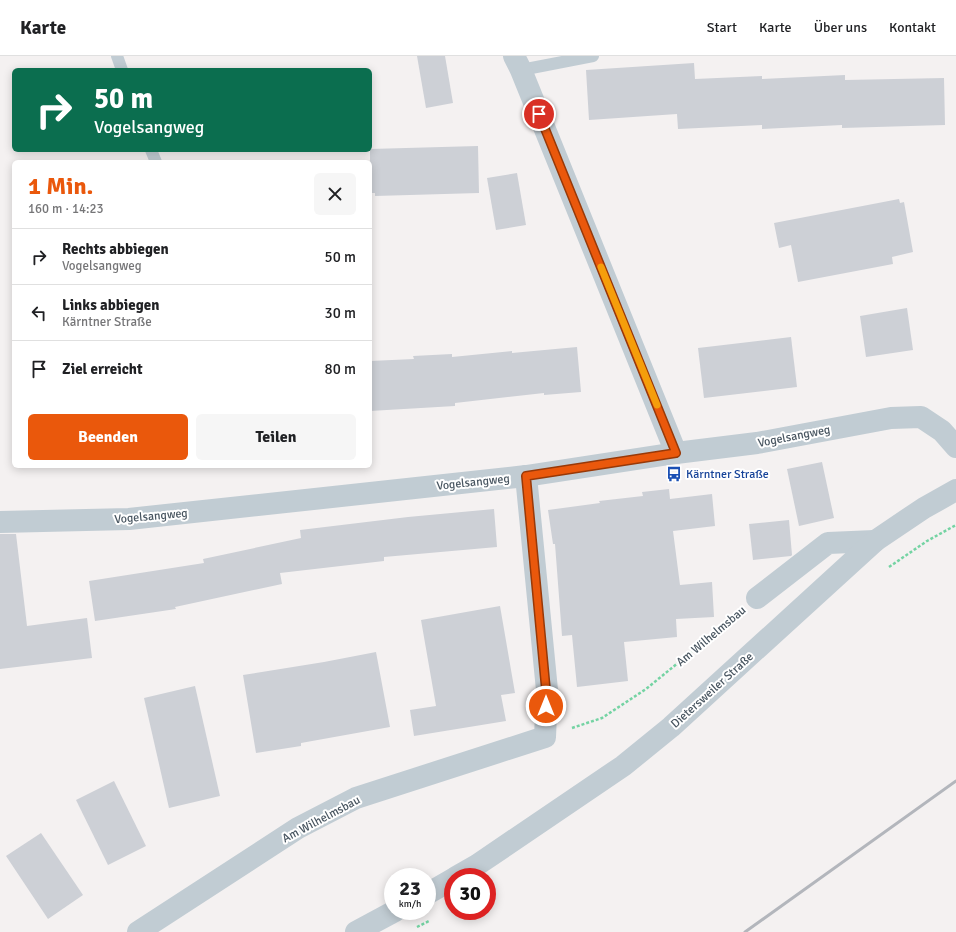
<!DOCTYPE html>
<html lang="de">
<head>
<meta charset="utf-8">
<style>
  body { margin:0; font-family:Signika,sans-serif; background:#f6f6f6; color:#202124; height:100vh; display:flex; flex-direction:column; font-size:15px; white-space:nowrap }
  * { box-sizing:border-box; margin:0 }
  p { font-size:13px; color:#757577 }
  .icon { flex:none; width:22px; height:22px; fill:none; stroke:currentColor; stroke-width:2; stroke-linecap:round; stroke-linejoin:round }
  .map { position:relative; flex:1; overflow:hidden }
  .side { position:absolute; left:12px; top:104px; width:360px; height:308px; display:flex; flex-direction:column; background:#fff; border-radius:6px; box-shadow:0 2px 10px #0003 }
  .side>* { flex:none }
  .guide { position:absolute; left:12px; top:12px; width:360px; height:84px; border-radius:6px; box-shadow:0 2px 10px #0003; background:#0b6e4f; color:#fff; overflow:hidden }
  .speed { position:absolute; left:384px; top:812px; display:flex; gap:8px; font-size:20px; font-weight:700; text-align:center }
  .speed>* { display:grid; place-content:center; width:52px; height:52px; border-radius:50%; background:#fff; box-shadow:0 2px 10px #0003; line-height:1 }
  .speed small { font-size:10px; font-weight:400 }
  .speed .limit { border:6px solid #d22; background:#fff; color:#111 }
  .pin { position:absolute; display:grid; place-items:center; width:34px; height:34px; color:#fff; margin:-17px; border:2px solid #fff; border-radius:50%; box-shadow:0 1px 4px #0007 }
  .me { position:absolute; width:44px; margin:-22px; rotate:0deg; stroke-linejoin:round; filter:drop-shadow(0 0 3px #0008) }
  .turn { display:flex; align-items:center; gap:14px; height:84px; padding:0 16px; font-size:18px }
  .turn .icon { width:52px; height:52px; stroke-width:2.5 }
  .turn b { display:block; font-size:28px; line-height:34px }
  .round { display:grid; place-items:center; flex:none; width:42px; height:42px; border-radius:6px; background:#f6f6f6 }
  .head { display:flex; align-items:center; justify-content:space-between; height:68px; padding:0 16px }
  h1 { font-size:24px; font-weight:800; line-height:30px; color:#ea580c }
  .primary-button { display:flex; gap:8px; margin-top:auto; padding:8px 16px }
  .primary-button a { flex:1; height:46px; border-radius:6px; background:#ea580c; color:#fff; font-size:16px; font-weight:800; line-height:46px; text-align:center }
  .primary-button a+a { background:#f6f6f6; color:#202124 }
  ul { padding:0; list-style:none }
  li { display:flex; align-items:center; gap:12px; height:56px; padding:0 16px; border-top:1px solid #e0e0e0 }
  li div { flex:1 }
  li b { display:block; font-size:15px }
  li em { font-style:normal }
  header { display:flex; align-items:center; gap:24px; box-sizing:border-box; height:56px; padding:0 20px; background:#fff; border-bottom:1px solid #e0e0e0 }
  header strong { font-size:19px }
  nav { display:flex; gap:22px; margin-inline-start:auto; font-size:14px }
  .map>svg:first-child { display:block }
</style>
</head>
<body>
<header>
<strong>Karte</strong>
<nav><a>Start</a><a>Karte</a><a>Über uns</a><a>Kontakt</a></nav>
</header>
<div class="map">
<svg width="956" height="876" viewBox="0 0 956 876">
  <rect width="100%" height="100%" fill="#f4f1f1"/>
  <g fill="#cdd0d6">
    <path d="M 417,0 L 445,0 L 453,47 L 426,52 Z"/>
    <path d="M 694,7 L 695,23 L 762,20 L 762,23 L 845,19 L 845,24 L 944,22 L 945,69 L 842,72 L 842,69 L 762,73 L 762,69 L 678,73 L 677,58 L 589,64 L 586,14 Z"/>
    <path d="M 478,90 L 479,137 L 375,140 L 375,137 L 370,137 L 370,93 Z"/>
    <path d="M 517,117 L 526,169 L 496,174 L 487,122 Z"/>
    <path d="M 899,143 L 900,147 L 904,146 L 913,196 L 892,201 L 893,208 L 798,226 L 791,189 L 779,192 L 774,167 Z"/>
    <path d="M 907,252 L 913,294 L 866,301 L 860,260 Z"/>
    <path d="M 791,281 L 797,331 L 704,342 L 698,292 Z"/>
    <path d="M 577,291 L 581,336 L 544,339 L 544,337 L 455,347 L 455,350 L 370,355 L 370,305 L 414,303 L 413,300 L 452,298 L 452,301 L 512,295 L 512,297 Z"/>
    <path d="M 822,406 L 834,462 L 799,470 L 787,413 Z"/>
    <path d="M 669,433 L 670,443 L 712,438 L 715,470 L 673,475 L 680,529 L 712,526 L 714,561 L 676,563 L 677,581 L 624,586 L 628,625 L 577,631 L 572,579 L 562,580 L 555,488 L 553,488 L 548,454 L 600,447 L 599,445 L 643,440 L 642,436 Z"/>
    <path d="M 494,453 L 497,491 L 384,501 L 384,505 L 280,517 L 282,528 L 175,551 L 176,553 L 95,565 L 89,525 L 204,507 L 203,503 L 301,482 L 300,474 L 408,461 Z"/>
    <path d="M 789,464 L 792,499 L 791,500 L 753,504 L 749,468 Z"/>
    <path d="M 0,478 L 16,478 L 27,570 L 87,562 L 92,602 L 0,613 Z"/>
    <path d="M 500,550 L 515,637 L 501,639 L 506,665 L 414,680 L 410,654 L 436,650 L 421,564 Z"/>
    <path d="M 376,596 L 390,671 L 301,687 L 301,690 L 256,697 L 243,619 L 324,606 Z"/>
    <path d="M 195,630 L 220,740 L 169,752 L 144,642 Z"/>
    <path d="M 114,725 L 146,790 L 108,809 L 76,744 Z"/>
    <path d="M 41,777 L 83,839 L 48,863 L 6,800 Z"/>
  </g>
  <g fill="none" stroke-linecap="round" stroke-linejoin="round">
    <g stroke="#74d3a3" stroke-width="2.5" stroke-dasharray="3 2" stroke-linecap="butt">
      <path d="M 889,511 L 927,485 L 956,469"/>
      <path d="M 572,672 L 602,662 L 646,633 L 738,558"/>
      <path d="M 417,871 L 429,865"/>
    </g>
    <g stroke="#c1ccd3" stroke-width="12">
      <path d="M 117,0 L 122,14"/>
      <path d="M 521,14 L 593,0"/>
      <path d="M 151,94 L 156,106"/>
    </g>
    <g stroke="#c1ccd3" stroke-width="22">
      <path d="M 514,0 L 521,14 L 676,397"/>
      <path d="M 0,466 L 129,463 L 526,420 L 676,397 L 757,387 L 891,362 L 921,361 L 942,375 L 956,391"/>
      <path d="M 757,542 L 828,487 L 875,485"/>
      <path d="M 138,876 L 298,772 L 356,742 L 545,681 L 547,634 L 526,420"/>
    </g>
    <g stroke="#c1ccd3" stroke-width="22">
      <path d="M 456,821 L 477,809 L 623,710 L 671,671 L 875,485 L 924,452 L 956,434"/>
      <path d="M 427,838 L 453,823"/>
      <path d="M 356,876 L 395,855"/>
    </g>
    <path stroke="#b3b6bc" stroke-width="3" d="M 745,876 L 956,725"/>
  </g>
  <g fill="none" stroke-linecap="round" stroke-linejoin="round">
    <g stroke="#983908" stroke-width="10">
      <path id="route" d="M 539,58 L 676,397 L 526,420 L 546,634 L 546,650"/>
    </g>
    <use href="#route" stroke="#ea580c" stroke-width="7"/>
    <path stroke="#f59e0b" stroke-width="7" d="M 601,211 L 657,349"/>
  </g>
  <defs>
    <g id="bus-bare" transform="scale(1.2)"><path d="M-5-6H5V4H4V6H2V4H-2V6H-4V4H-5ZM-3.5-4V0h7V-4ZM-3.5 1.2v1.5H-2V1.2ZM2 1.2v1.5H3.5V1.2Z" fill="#1a4fb4" stroke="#fff" stroke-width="2.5" paint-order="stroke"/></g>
  </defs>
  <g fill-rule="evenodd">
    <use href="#bus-bare" x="674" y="418"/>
  </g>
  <g text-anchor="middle" stroke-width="4" stroke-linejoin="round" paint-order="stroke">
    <g font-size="12" fill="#485560" stroke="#fff">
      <text transform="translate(794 380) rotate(-11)" y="4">Vogelsangweg</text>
      <text transform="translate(473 426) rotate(-6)" y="4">Vogelsangweg</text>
      <text transform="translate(151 460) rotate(-5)" y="4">Vogelsangweg</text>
      <text transform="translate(711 580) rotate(-40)" y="4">Am Wilhelmsbau</text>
      <text transform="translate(712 634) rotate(-42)" y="4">Dietersweiler Straße</text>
      <text transform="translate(321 763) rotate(-28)" y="4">Am Wilhelmsbau</text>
    </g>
    <g font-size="12" fill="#164399" stroke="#fff" text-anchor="start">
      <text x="686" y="422">Kärntner Straße</text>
    </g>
  </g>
</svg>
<div class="speed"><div>23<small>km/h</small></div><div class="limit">30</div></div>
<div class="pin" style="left:539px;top:58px;background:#d93025"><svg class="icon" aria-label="arrive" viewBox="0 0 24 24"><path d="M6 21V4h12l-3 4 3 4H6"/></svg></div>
<svg class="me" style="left:546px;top:650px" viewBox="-20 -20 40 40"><circle r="17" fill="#ea580c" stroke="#fff" stroke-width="3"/><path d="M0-11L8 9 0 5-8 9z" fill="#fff"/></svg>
<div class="guide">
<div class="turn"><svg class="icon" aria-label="right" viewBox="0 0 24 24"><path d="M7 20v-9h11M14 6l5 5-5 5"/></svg><div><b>50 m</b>Vogelsangweg</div></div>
</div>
<section class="side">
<div class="head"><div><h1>1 Min.</h1><p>160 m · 14:23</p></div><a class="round"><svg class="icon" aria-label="close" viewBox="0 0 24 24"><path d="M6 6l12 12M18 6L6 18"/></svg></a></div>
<ul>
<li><svg class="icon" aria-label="right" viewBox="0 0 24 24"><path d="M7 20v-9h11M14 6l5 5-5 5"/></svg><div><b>Rechts abbiegen</b><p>Vogelsangweg</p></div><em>50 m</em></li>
<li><svg class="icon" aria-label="left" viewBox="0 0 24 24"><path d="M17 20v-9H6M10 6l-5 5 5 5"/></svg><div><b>Links abbiegen</b><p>Kärntner Straße</p></div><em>30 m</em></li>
<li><svg class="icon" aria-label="arrive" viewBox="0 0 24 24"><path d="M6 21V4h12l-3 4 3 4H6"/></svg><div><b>Ziel erreicht</b></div><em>80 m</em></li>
</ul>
<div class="primary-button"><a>Beenden</a><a>Teilen</a></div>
</section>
</div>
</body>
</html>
